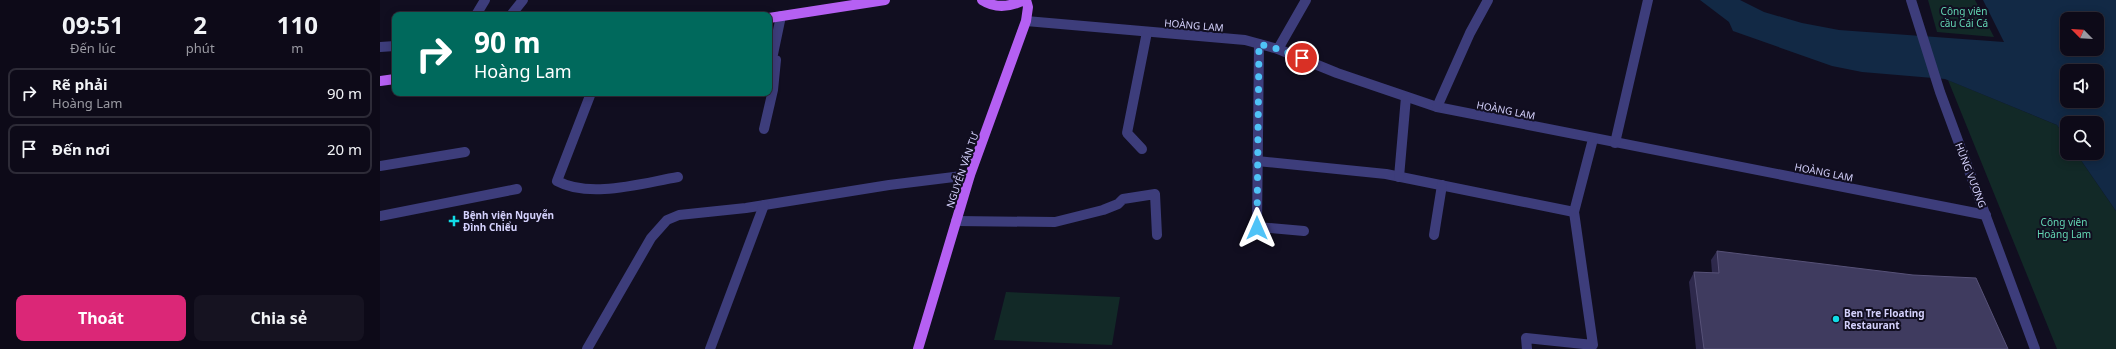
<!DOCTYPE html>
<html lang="vi">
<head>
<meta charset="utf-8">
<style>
  body { margin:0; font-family:"Noto Sans",sans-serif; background:#161321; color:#f1f3f6; height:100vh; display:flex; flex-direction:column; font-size:15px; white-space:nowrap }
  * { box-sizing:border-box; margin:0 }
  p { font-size:13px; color:#9a9aa2 }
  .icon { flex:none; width:22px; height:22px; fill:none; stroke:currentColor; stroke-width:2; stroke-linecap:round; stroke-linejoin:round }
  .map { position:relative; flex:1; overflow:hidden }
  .panel { display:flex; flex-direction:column; background:#0d0a18; width:380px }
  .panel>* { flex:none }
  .hud { position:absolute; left:12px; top:12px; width:380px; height:84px; border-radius:8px; box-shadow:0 2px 10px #0003,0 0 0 1px #2d2b37; background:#00695c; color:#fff; overflow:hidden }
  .needle { width:26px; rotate:294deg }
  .tools { position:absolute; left:1680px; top:12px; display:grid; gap:8px }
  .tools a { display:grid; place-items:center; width:44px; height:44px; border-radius:8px; background:#0d0a18; box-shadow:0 2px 10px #0003,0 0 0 1px #2d2b37; font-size:20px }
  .pin { position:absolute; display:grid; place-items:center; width:34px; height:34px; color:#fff; margin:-17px; border:2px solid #fff; border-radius:50%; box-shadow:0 1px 4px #0007 }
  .me { position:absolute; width:44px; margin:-22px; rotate:0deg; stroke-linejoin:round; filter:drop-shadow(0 0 3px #0008) }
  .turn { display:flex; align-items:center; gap:14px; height:84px; padding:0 16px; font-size:18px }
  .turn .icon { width:52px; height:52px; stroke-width:2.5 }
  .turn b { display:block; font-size:28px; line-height:34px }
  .eta { display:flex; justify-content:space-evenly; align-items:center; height:68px; text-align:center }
  .eta b { font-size:24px; font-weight:700; line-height:28px }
  .button { display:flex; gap:8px; margin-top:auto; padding:8px 16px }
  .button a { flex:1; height:46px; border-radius:8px; background:#db2777; color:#fff; font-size:16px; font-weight:700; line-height:46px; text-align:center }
  .button a+a { background:#161321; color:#f1f3f6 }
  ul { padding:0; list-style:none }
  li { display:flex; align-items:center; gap:12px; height:50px; margin:0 8px 6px; padding:0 8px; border:2px solid #2d2b37; border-radius:8px }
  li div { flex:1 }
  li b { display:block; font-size:15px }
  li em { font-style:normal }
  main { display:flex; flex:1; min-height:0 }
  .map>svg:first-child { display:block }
</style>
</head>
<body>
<main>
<section class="panel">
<div class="eta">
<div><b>09:51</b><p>Đến lúc</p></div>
<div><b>2</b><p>phút</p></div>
<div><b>110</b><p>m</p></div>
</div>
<ul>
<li><svg class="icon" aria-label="right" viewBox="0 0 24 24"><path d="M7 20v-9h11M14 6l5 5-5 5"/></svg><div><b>Rẽ phải</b><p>Hoàng Lam</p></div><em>90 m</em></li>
<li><svg class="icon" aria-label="arrive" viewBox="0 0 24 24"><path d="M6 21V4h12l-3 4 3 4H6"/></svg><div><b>Đến nơi</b></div><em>20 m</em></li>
</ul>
<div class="button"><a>Thoát</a><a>Chia sẻ</a></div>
</section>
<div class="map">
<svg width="1736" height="349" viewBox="0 0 1736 349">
  <rect width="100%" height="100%" fill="#110e20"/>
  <g fill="#122927">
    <path d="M 1548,0 L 1595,0 L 1614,37 L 1557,32 Z"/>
    <path d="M 1568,80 L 1677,125 L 1687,140 L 1687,153 L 1696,153 L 1736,211 L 1736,349 L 1677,349 Z"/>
    <path d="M 626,292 L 740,297 L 732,345 L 614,340 Z"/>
  </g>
  <path fill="#122945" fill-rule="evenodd" d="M 1320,0 L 1360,0 L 1384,12 L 1422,23 L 1459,30 L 1624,42 L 1603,0 L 1736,0 L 1736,211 L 1696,153 L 1717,153 L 1717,123 L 1687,123 L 1687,140 L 1677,125 L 1565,79 L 1482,72 L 1452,66 L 1353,31 L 1349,22 ZM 1687,19 L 1717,19 L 1717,49 L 1687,49 ZM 1687,71 L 1717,71 L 1717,101 L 1687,101 Z"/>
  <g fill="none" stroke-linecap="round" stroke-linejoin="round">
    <g stroke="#3d3d7b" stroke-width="10">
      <path d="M 1531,0 L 1560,92 L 1655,349"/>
      <path d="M 96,15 L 105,0"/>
      <path d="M 131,15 L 143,0"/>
      <path d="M 646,21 L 865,40 L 898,49 L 957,73 L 1057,107 L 1606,215"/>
      <path d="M 879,44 L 877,227 L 924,231"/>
      <path d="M 0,47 L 15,46"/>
      <path d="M 898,49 L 926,0"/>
      <path d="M 211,93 L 177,181 C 210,199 262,183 298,177"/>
      <path d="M 1057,107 L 1090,33 L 1108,0"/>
      <path d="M 384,129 L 393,90 L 396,60 L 392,59 L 401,16"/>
      <path d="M 1235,143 L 1268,0"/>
      <path d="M 762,149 L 747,133 L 767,32"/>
      <path d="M 877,161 L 1006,174 L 1194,212"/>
      <path d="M 0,166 L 85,152"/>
      <path d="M 1019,177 L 1026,97"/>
      <path d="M 0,216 L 137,189"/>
      <path d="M 576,221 L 675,222 L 723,210 L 738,204 L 743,199 L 775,194 L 777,235"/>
      <path d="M 1054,235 L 1062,185"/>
      <path d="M 207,349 L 271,238 L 287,220 L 299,215 L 366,208 L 509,185 L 590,175"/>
      <path d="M 330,349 L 384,205"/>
      <path d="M 1147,349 L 1146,338 L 1213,345 L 1194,212 L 1213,139"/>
    </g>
    <g stroke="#b560f3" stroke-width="10">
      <path d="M 602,0 C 616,9 630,7 644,0"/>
      <path d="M 389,18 L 505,0"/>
      <path d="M 0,81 L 15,79"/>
      <path d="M 538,349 L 590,175 L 646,21 L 648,7 L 646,0"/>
    </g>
  </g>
  <path fill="#2e294c" d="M 1337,251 L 1628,349 L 1316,349 L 1309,282 L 1314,272 L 1332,273 L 1331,260 Z"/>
  <path fill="#3f3b5f" stroke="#575278" d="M 1337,251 L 1533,275 L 1596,278 L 1628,349 L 1324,349 L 1314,272 L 1339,273 Z"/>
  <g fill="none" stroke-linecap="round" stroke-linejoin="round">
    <path stroke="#4fc3f7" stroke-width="7" stroke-dasharray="0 12.6" d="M 877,228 L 879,44 L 898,49 L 922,58"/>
  </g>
  <g fill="#11dce7" stroke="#110e20" stroke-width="1.5">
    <path d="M72 215h4v4h4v4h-4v4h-4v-4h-4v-4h4z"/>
    <circle cx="1456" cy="319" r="4"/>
  </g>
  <g text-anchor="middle" stroke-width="4" stroke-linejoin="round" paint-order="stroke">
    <g font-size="10" fill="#63d6b3" stroke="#110e20">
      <text x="1584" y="15">Công viên<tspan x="1584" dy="12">cầu Cái Cá</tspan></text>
      <text x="1684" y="226">Công viên<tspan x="1684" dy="12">Hoàng Lam</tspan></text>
    </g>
    <g font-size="10" fill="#d4d1fc" stroke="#110e20">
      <text transform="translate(814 25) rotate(5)" y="4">HOÀNG LAM</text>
      <text transform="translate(1126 110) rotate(11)" y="4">HOÀNG LAM</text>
      <text transform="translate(582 170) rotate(-71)" y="4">NGUYỄN VĂN TƯ</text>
      <text transform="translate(1444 172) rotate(11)" y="4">HOÀNG LAM</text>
      <text transform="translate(1591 175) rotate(69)" y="4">HÙNG VƯƠNG</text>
    </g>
    <g font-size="10" font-weight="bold" fill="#d4d1fc" stroke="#110e20" text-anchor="start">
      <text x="83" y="219">Bệnh viện Nguyễn<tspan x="83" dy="12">Đình Chiểu</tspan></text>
      <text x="1464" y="317">Ben Tre Floating<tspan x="1464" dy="12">Restaurant</tspan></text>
    </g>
  </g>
</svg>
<div class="tools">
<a><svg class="needle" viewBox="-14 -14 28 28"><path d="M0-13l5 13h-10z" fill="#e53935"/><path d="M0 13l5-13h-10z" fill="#9a9aa2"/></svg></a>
<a><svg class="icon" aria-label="sound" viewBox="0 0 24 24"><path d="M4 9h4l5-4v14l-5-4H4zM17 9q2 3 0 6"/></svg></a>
<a><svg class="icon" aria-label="search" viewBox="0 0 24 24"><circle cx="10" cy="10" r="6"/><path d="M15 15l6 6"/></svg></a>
</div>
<div class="pin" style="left:922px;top:58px;background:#d93025"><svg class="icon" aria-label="arrive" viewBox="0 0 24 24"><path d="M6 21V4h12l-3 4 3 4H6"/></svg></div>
<svg class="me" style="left:877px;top:228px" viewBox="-20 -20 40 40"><path d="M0-17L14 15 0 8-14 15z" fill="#4fc3f7" stroke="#fff" stroke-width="4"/></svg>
<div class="hud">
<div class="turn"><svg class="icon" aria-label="right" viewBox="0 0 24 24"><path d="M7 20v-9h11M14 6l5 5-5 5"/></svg><div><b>90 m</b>Hoàng Lam</div></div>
</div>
</div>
</main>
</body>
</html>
